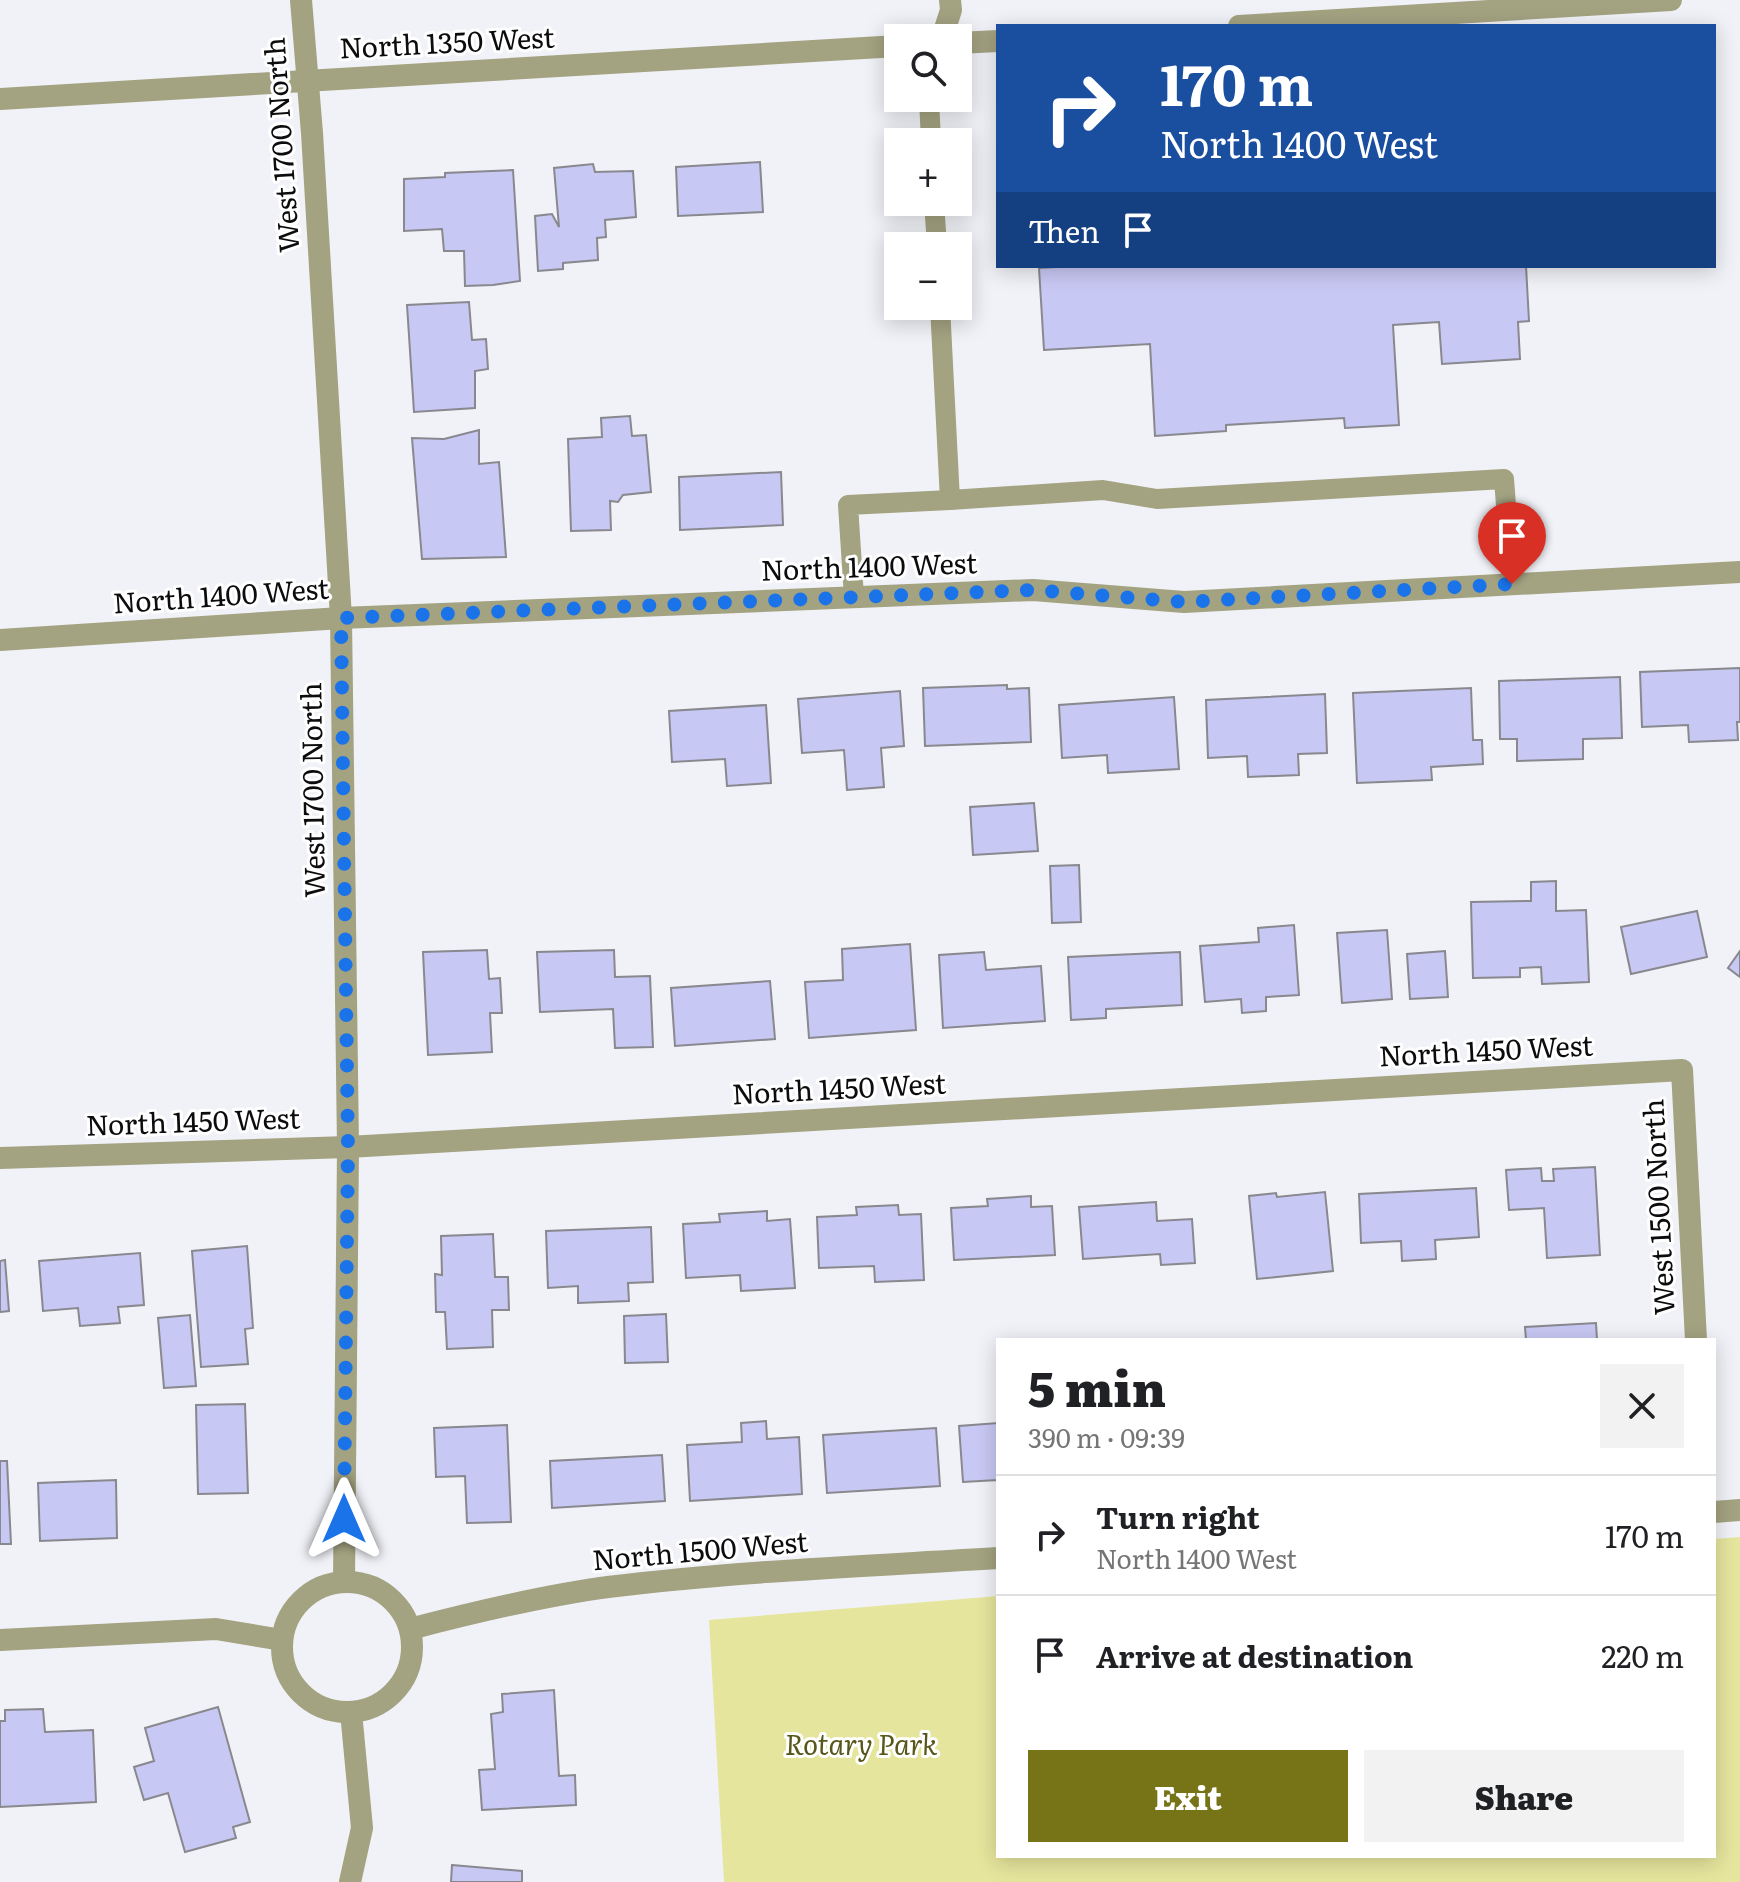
<!DOCTYPE html>
<html lang="en">
<head>
<meta charset="utf-8">
<style>
  body { margin:0; font-family:Literata,serif; background:#f2f2f2; color:#202124; height:100vh; display:flex; flex-direction:column; font-size:30px; white-space:nowrap }
  * { box-sizing:border-box; margin:0 }
  p { font-size:26px; color:#757577 }
  .icon { flex:none; width:44px; height:44px; fill:none; stroke:currentColor; stroke-width:2; stroke-linecap:round; stroke-linejoin:round }
  .map { position:relative; flex:1; overflow:hidden }
  .sheet { position:absolute; left:996px; top:1338px; width:720px; height:520px; display:flex; flex-direction:column; background:#fff; border-radius:0px; box-shadow:0 4px 20px #0003 }
  .sheet>* { flex:none }
  .hud { position:absolute; left:996px; top:24px; width:720px; height:244px; border-radius:0px; box-shadow:0 4px 20px #0003; background:#1a4fa0; color:#fff; overflow:hidden }
  .controls { position:absolute; left:884px; top:24px; display:grid; gap:16px }
  .controls a { display:grid; place-items:center; width:88px; height:88px; border-radius:0px; background:#fff; box-shadow:0 4px 20px #0003; font-size:40px }
  .pin { position:absolute; display:grid; place-items:center; width:68px; height:68px; color:#fff; margin:-82px -34px; border-radius:50% 50% 50% 0; rotate:-45deg; box-shadow:0 0 8px #0007 }
  .pin .icon { rotate:45deg }
  .me { position:absolute; width:88px; margin:-44px; rotate:0deg; stroke-linejoin:round; filter:drop-shadow(0 0 6px #0008) }
  .turn { display:flex; align-items:center; gap:28px; height:168px; padding:0 32px; font-size:36px }
  .turn .icon { width:104px; height:104px; stroke-width:2.5 }
  .turn b { display:block; font-size:56px; line-height:68px }
  .then { display:flex; align-items:center; height:76px; padding:0 32px; background:#0003; gap:16px; font-size:30px }
  .round { display:grid; place-items:center; flex:none; width:84px; height:84px; border-radius:0px; background:#f2f2f2 }
  .overview { display:flex; align-items:center; justify-content:space-between; height:136px; padding:0 32px }
  h1 { font-size:48px; font-weight:800; line-height:60px }
  .action { display:flex; gap:16px; margin-top:auto; padding:16px 32px }
  .action a { flex:1; height:92px; border-radius:0px; background:#777418; color:#fff; font-size:32px; font-weight:800; line-height:92px; text-align:center }
  .action a+a { background:#f2f2f2; color:#202124 }
  ul { padding:0; list-style:none }
  li { display:flex; align-items:center; gap:24px; height:120px; padding:0 32px; border-top:2px solid #e0e0e0 }
  li div { flex:1 }
  li b { display:block; font-size:30px }
  li em { font-style:normal }
  .map>svg:first-child { display:block }
</style>
</head>
<body>
<div class="map">
<svg width="1740" height="1882" viewBox="0 0 1740 1882">
  <rect width="100%" height="100%" fill="#f1f2f7"/>
  <path fill="#e6e59d" d="M 1740,1537 L 1740,1882 L 724,1882 L 709,1620 L 998,1596 L 998,1856 L 1714,1856 L 1714,1539 Z"/>
  <g fill="#c8c8f4" stroke="#88888e" stroke-width="2">
    <path d="M 760,162 L 763,212 L 678,216 L 676,167 Z"/>
    <path d="M 593,164 L 595,172 L 633,171 L 636,217 L 605,220 L 606,237 L 597,238 L 598,260 L 563,263 L 563,269 L 538,271 L 535,216 L 552,214 L 559,227 L 554,168 Z"/>
    <path d="M 513,170 L 520,281 L 493,285 L 465,286 L 464,251 L 444,251 L 442,229 L 404,231 L 404,179 L 445,177 L 445,173 Z"/>
    <path d="M 1077,266 L 1526,266 L 1529,321 L 1518,322 L 1520,359 L 1442,364 L 1439,322 L 1393,325 L 1399,425 L 1345,428 L 1344,418 L 1226,425 L 1226,431 L 1155,436 L 1150,344 L 1044,350 L 1039,268 Z"/>
    <path d="M 469,302 L 472,340 L 486,339 L 488,369 L 475,371 L 475,408 L 414,412 L 407,305 Z"/>
    <path d="M 630,416 L 632,436 L 646,435 L 651,492 L 623,495 L 618,502 L 610,501 L 611,530 L 571,531 L 568,439 L 602,437 L 601,418 Z"/>
    <path d="M 479,430 L 479,464 L 499,462 L 506,557 L 422,559 L 412,438 L 444,439 Z"/>
    <path d="M 781,472 L 783,525 L 680,530 L 679,477 Z"/>
    <path d="M 1740,668 L 1740,722 L 1737,722 L 1738,740 L 1689,742 L 1688,725 L 1642,727 L 1640,672 Z"/>
    <path d="M 1620,677 L 1622,738 L 1583,739 L 1583,759 L 1517,761 L 1517,739 L 1500,739 L 1499,681 Z"/>
    <path d="M 1007,685 L 1007,689 L 1029,688 L 1031,742 L 925,746 L 923,688 Z"/>
    <path d="M 1471,688 L 1473,740 L 1482,740 L 1483,764 L 1431,767 L 1432,780 L 1357,783 L 1353,693 Z"/>
    <path d="M 900,691 L 904,746 L 881,748 L 884,787 L 847,790 L 844,750 L 802,753 L 798,699 Z"/>
    <path d="M 1325,694 L 1327,753 L 1298,754 L 1299,775 L 1248,777 L 1247,756 L 1208,758 L 1206,700 Z"/>
    <path d="M 1174,697 L 1179,769 L 1108,773 L 1107,755 L 1062,758 L 1059,705 Z"/>
    <path d="M 766,705 L 771,783 L 727,786 L 725,759 L 672,762 L 669,711 Z"/>
    <path d="M 1034,803 L 1038,851 L 973,855 L 970,807 Z"/>
    <path d="M 1079,865 L 1081,922 L 1052,923 L 1050,866 Z"/>
    <path d="M 1556,881 L 1556,911 L 1586,910 L 1589,982 L 1542,984 L 1541,967 L 1520,968 L 1520,977 L 1473,978 L 1471,902 L 1531,901 L 1531,882 Z"/>
    <path d="M 1697,911 L 1707,957 L 1631,974 L 1621,927 Z"/>
    <path d="M 1294,925 L 1299,995 L 1266,997 L 1266,1011 L 1242,1013 L 1241,999 L 1205,1002 L 1200,946 L 1259,942 L 1258,928 Z"/>
    <path d="M 1387,930 L 1392,999 L 1342,1003 L 1337,933 Z"/>
    <path d="M 910,944 L 916,1030 L 809,1038 L 805,982 L 843,980 L 842,949 Z"/>
    <path d="M 487,950 L 489,979 L 500,978 L 502,1013 L 490,1013 L 492,1052 L 428,1055 L 423,952 Z"/>
    <path d="M 614,950 L 615,977 L 650,976 L 653,1047 L 615,1048 L 613,1009 L 540,1012 L 537,952 Z"/>
    <path d="M 1445,951 L 1448,997 L 1410,999 L 1407,954 Z"/>
    <path d="M 1740,951 L 1740,977 L 1728,968 Z"/>
    <path d="M 984,952 L 986,970 L 1041,966 L 1045,1021 L 943,1028 L 939,955 Z"/>
    <path d="M 1180,952 L 1182,1005 L 1106,1009 L 1106,1018 L 1071,1020 L 1068,957 Z"/>
    <path d="M 770,981 L 775,1039 L 675,1046 L 671,988 Z"/>
    <path d="M 1595,1167 L 1600,1255 L 1547,1258 L 1544,1208 L 1509,1210 L 1506,1170 L 1541,1168 L 1542,1181 L 1554,1181 L 1553,1169 Z"/>
    <path d="M 1476,1188 L 1479,1237 L 1435,1240 L 1436,1259 L 1402,1261 L 1401,1241 L 1361,1243 L 1359,1194 Z"/>
    <path d="M 1325,1192 L 1333,1271 L 1257,1279 L 1249,1196 L 1276,1193 L 1277,1197 Z"/>
    <path d="M 1031,1196 L 1031,1207 L 1052,1206 L 1055,1255 L 954,1260 L 951,1208 L 988,1206 L 987,1199 Z"/>
    <path d="M 1156,1202 L 1157,1221 L 1192,1219 L 1195,1263 L 1161,1265 L 1160,1254 L 1083,1259 L 1079,1207 Z"/>
    <path d="M 898,1205 L 899,1215 L 921,1214 L 924,1280 L 875,1282 L 874,1266 L 819,1268 L 817,1217 L 857,1215 L 856,1207 Z"/>
    <path d="M 767,1211 L 767,1221 L 790,1219 L 795,1288 L 741,1291 L 740,1275 L 686,1278 L 683,1224 L 720,1222 L 719,1214 Z"/>
    <path d="M 651,1227 L 653,1282 L 628,1283 L 629,1301 L 578,1303 L 578,1286 L 548,1288 L 546,1231 Z"/>
    <path d="M 493,1234 L 495,1277 L 508,1277 L 509,1310 L 492,1310 L 493,1347 L 447,1349 L 445,1312 L 436,1312 L 435,1274 L 442,1275 L 441,1236 Z"/>
    <path d="M 247,1246 L 253,1328 L 245,1329 L 248,1364 L 201,1367 L 192,1251 Z"/>
    <path d="M 140,1253 L 144,1305 L 118,1307 L 120,1323 L 80,1326 L 78,1308 L 43,1311 L 39,1261 Z"/>
    <path d="M 5,1260 L 9,1311 L 0,1312 L 0,1261 Z"/>
    <path d="M 666,1314 L 668,1362 L 625,1363 L 624,1316 Z"/>
    <path d="M 190,1315 L 196,1386 L 164,1388 L 158,1318 Z"/>
    <path d="M 1596,1323 L 1597,1340 L 1526,1340 L 1525,1327 Z"/>
    <path d="M 245,1404 L 248,1493 L 198,1494 L 196,1405 Z"/>
    <path d="M 766,1421 L 767,1439 L 799,1437 L 802,1494 L 690,1501 L 687,1445 L 742,1442 L 741,1423 Z"/>
    <path d="M 998,1423 L 998,1480 L 963,1482 L 959,1426 Z"/>
    <path d="M 507,1425 L 511,1522 L 467,1523 L 465,1476 L 436,1477 L 434,1428 Z"/>
    <path d="M 936,1428 L 940,1486 L 827,1493 L 823,1435 Z"/>
    <path d="M 662,1455 L 665,1501 L 552,1508 L 550,1461 Z"/>
    <path d="M 0,1461 L 7,1461 L 11,1544 L 0,1544 Z"/>
    <path d="M 116,1480 L 117,1538 L 40,1541 L 38,1483 Z"/>
    <path d="M 554,1690 L 559,1776 L 575,1775 L 576,1805 L 482,1810 L 479,1770 L 495,1769 L 491,1714 L 503,1712 L 502,1694 Z"/>
    <path d="M 218,1707 L 250,1822 L 233,1827 L 236,1838 L 185,1852 L 168,1793 L 144,1800 L 134,1767 L 154,1761 L 145,1728 Z"/>
    <path d="M 43,1709 L 45,1732 L 93,1730 L 96,1802 L 0,1807 L 0,1721 L 5,1721 L 5,1710 Z"/>
    <path d="M 452,1865 L 522,1871 L 522,1882 L 451,1882 Z"/>
  </g>
  <g fill="none" stroke-linecap="round" stroke-linejoin="round">
    <g stroke="#a3a281" stroke-width="20">
      <path d="M 929,98 L 931,142"/>
      <path d="M 934,202 L 937,246"/>
      <path d="M 940,306 L 950,500 L 1103,490 L 1157,499 L 1504,479 L 1512,584"/>
      <path d="M 854,597 L 848,505 L 950,500"/>
    </g>
    <g stroke="#a3a281" stroke-width="22">
      <path d="M 1239,26 L 1671,0"/>
      <path d="M 942,38 L 951,10 L 950,0"/>
      <path d="M 958,43 L 998,41"/>
      <path d="M 0,99 L 898,46"/>
      <path d="M 0,640 L 341,618 L 1033,590 L 1184,602 L 1740,572"/>
      <path d="M 0,1158 L 348,1147 L 1682,1070 L 1696,1340"/>
      <path d="M 0,1640 L 216,1629 L 282,1640"/>
    </g>
    <g stroke="#a3a281" stroke-width="22">
      <path d="M 301,0 L 312,133 L 341,618 L 348,1147 L 344,1581"/>
      <path d="M 1714,1512 L 1740,1510"/>
      <circle cx="347" cy="1647" r="65"/>
      <path d="M 410,1629 C 475,1612 541,1596 608,1587 C 737,1571 868,1566 998,1558"/>
      <path d="M 350,1882 L 362,1828 L 351,1712"/>
    </g>
  </g>
  <g fill="none" stroke-linecap="round" stroke-linejoin="round">
    <path stroke="#1a73e8" stroke-width="14" stroke-dasharray="0 25.2" d="M 344,1519 L 348,1147 L 341,618 L 1033,590 L 1184,602 L 1512,584"/>
  </g>
  <g text-anchor="middle" stroke-width="6" stroke-linejoin="round" paint-order="stroke">
    <g font-size="28" fill="#0c0c0e" stroke="#fff">
      <text transform="translate(447 43) rotate(-3)" y="10">North 1350 West</text>
      <text transform="translate(282 145) rotate(-94)" y="10">West 1700 North</text>
      <text transform="translate(869 567) rotate(-2)" y="10">North 1400 West</text>
      <text transform="translate(221 596) rotate(-4)" y="10">North 1400 West</text>
      <text transform="translate(313 790) rotate(-91)" y="10">West 1700 North</text>
      <text transform="translate(1486 1051) rotate(-3)" y="10">North 1450 West</text>
      <text transform="translate(839 1089) rotate(-3)" y="10">North 1450 West</text>
      <text transform="translate(193 1122) rotate(-2)" y="10">North 1450 West</text>
      <text transform="translate(1659 1207) rotate(-93)" y="10">West 1500 North</text>
      <text transform="translate(700 1551) rotate(-5)" y="10">North 1500 West</text>
    </g>
    <g font-size="28" font-style="italic" fill="#58561a" stroke="#fff">
      <text x="861" y="1755">Rotary Park</text>
    </g>
  </g>
</svg>
<div class="controls">
<a><svg class="icon" aria-label="search" viewBox="0 0 24 24"><circle cx="10" cy="10" r="6"/><path d="M15 15l6 6"/></svg></a>
<a>+</a>
<a>−</a>
</div>
<div class="pin" style="left:1512px;top:584px;background:#d93025"><svg class="icon" aria-label="arrive" viewBox="0 0 24 24"><path d="M6 21V4h12l-3 4 3 4H6"/></svg></div>
<svg class="me" style="left:344px;top:1519px" viewBox="-20 -20 40 40"><path d="M0-17L14 15 0 8-14 15z" fill="#1a73e8" stroke="#fff" stroke-width="4"/></svg>
<div class="hud">
<div class="turn"><svg class="icon" aria-label="right" viewBox="0 0 24 24"><path d="M7 20v-9h11M14 6l5 5-5 5"/></svg><div><b>170 m</b>North 1400 West</div></div>
<div class="then">Then<svg class="icon" aria-label="arrive" viewBox="0 0 24 24"><path d="M6 21V4h12l-3 4 3 4H6"/></svg></div>
</div>
<section class="sheet">
<div class="overview"><div><h1>5 min</h1><p>390 m · 09:39</p></div><a class="round"><svg class="icon" aria-label="close" viewBox="0 0 24 24"><path d="M6 6l12 12M18 6L6 18"/></svg></a></div>
<ul>
<li><svg class="icon" aria-label="right" viewBox="0 0 24 24"><path d="M7 20v-9h11M14 6l5 5-5 5"/></svg><div><b>Turn right</b><p>North 1400 West</p></div><em>170 m</em></li>
<li><svg class="icon" aria-label="arrive" viewBox="0 0 24 24"><path d="M6 21V4h12l-3 4 3 4H6"/></svg><div><b>Arrive at destination</b></div><em>220 m</em></li>
</ul>
<div class="action"><a>Exit</a><a>Share</a></div>
</section>
</div>
</body>
</html>
